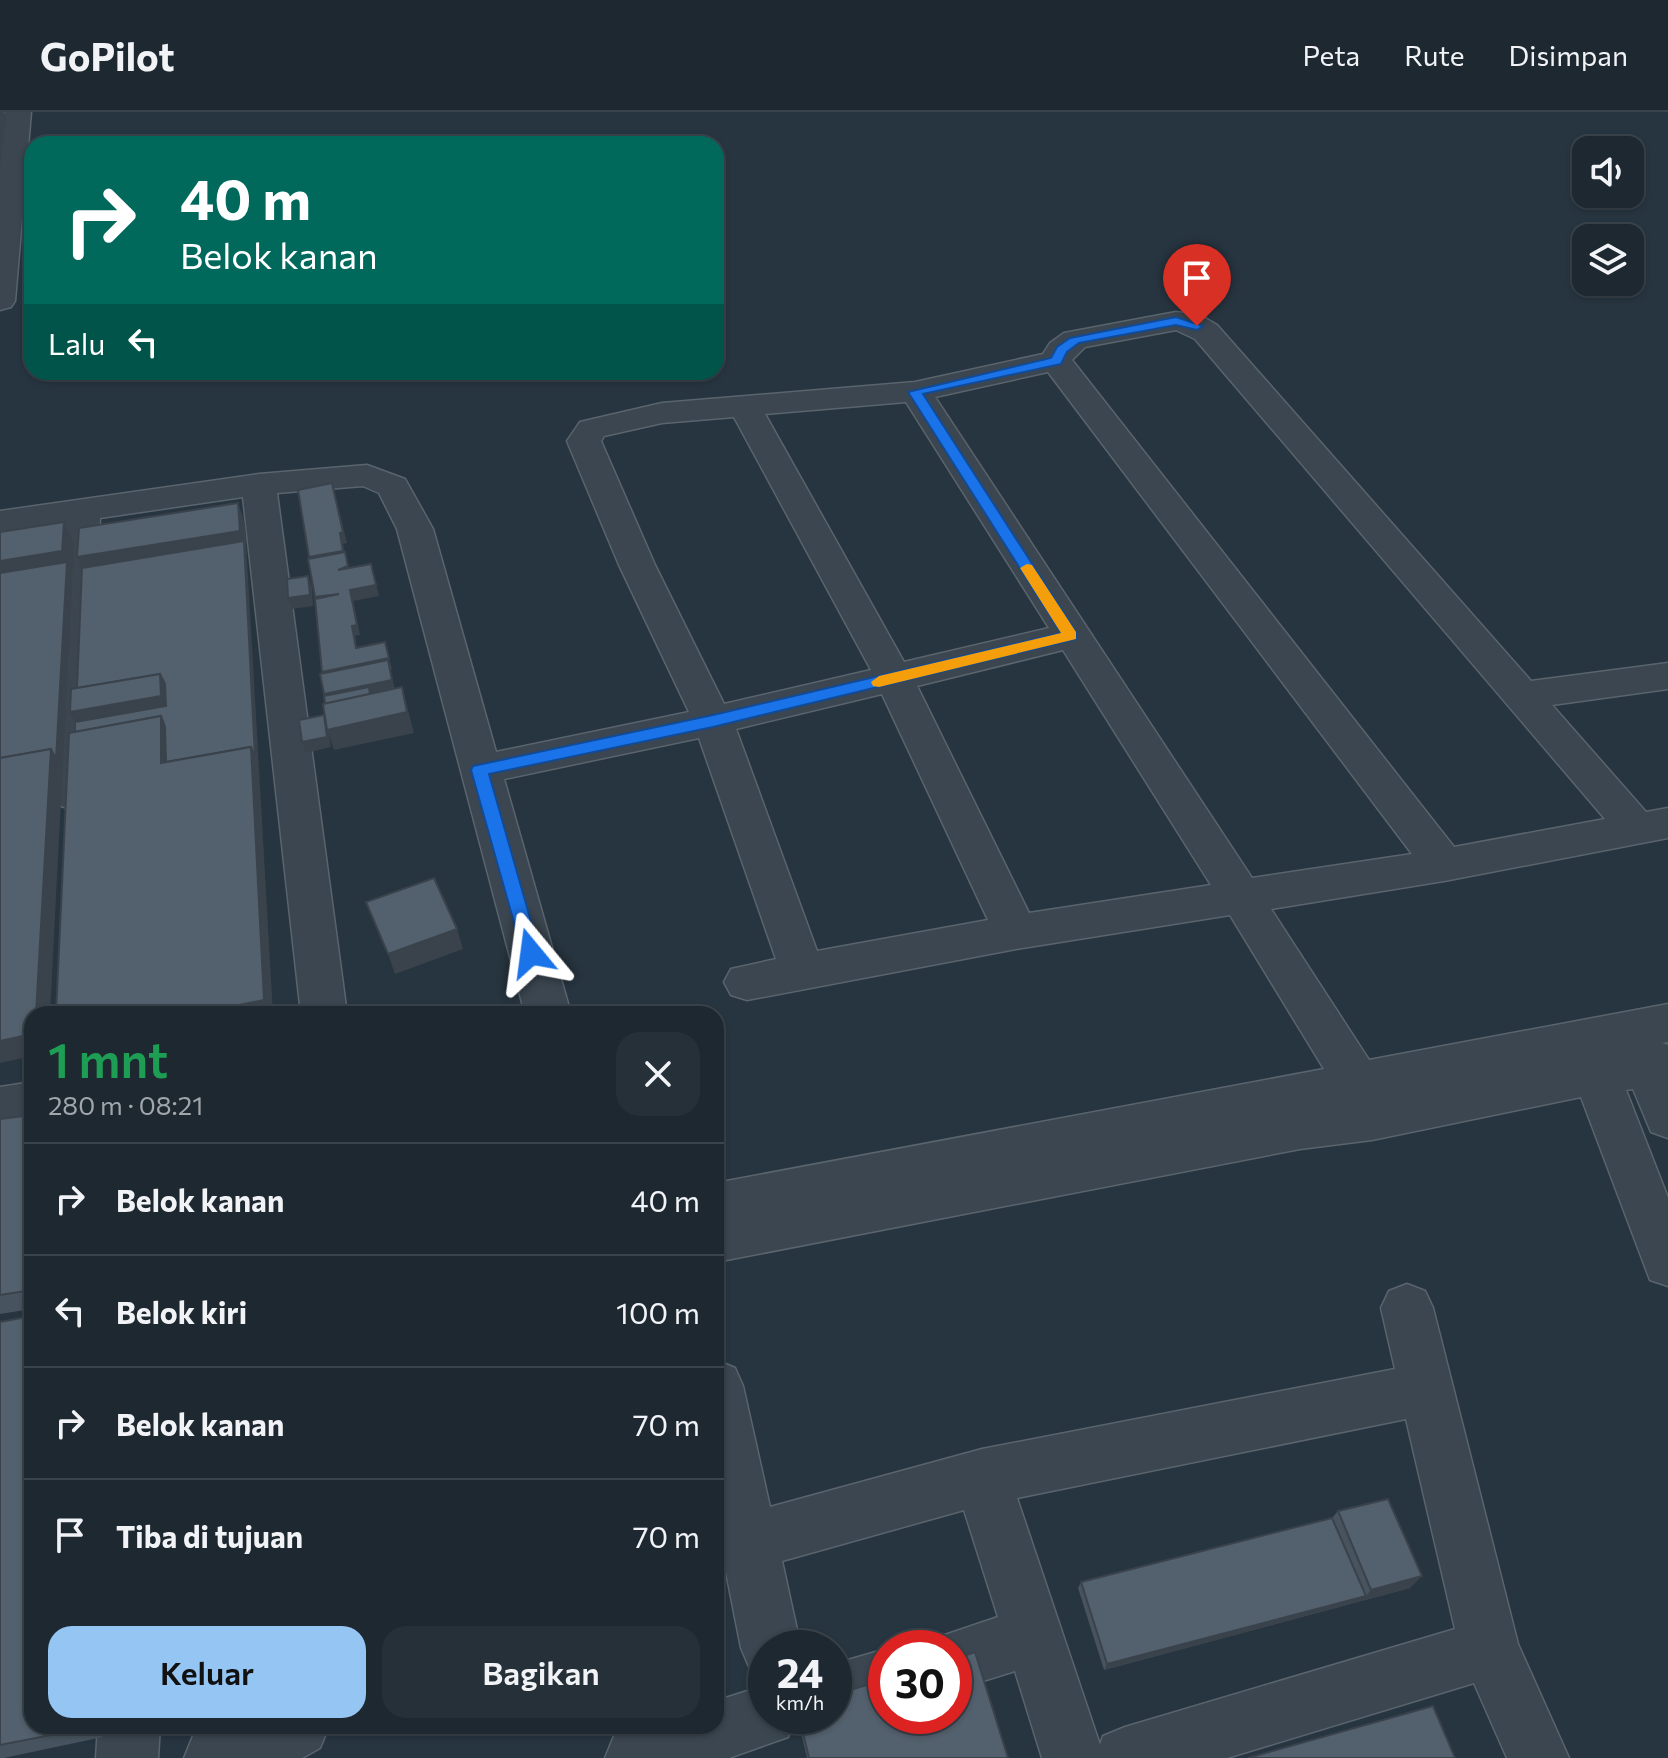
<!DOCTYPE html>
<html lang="id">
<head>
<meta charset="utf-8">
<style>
  body { margin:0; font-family:Commissioner,sans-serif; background:#253038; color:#f1f3f6; height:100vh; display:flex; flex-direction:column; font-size:30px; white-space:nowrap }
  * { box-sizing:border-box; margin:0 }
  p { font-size:26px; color:#a0a6ab }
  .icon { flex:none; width:44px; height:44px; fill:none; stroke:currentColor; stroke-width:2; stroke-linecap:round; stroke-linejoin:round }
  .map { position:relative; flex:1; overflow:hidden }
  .panel { position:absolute; left:24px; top:894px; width:700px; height:728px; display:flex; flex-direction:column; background:#1d2830; border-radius:24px; box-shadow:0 2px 6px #0004,0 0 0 2px #3b444c }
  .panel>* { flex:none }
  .guide { position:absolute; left:24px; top:24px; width:700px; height:244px; border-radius:24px; box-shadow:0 2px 6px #0004,0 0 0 2px #3b444c; background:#00695c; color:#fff; overflow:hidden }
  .controls { position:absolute; left:1572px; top:24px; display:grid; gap:16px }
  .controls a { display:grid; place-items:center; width:72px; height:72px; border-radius:16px; background:#1d2830; box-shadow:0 2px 6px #0004,0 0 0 2px #3b444c; font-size:40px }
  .speed { position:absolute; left:748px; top:1518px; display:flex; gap:16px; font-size:40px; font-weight:700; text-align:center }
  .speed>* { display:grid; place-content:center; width:104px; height:104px; border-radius:50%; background:#1d2830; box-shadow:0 2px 6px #0004,0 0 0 2px #3b444c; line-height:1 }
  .speed small { font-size:20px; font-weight:400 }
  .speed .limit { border:12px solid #d22; background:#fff; color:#111 }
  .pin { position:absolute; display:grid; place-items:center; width:68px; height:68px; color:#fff; margin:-82px -34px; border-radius:50% 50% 50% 0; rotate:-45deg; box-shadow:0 0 8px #0007 }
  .pin .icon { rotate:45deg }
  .me { position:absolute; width:88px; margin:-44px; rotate:344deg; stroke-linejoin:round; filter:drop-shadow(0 0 6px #0008) }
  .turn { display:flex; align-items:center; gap:28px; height:168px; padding:0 24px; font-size:36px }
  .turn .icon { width:104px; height:104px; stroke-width:2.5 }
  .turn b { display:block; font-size:56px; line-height:68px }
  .then { display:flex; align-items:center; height:76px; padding:0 24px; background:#0003; gap:16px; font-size:30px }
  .round { display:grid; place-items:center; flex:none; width:84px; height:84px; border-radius:24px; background:#253038 }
  .summary { display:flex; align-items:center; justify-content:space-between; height:136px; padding:0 24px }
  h1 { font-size:48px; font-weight:600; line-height:60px; color:#1e9e55 }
  .button { display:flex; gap:16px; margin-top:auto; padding:16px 24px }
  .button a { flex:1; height:92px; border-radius:24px; background:#94c5f3; color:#111; font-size:32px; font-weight:600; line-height:92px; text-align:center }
  .button a+a { background:#253038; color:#f1f3f6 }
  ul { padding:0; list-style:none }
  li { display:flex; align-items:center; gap:24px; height:112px; padding:0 24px; border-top:2px solid #3b444c }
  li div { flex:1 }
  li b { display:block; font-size:30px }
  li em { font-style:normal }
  header { display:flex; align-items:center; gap:48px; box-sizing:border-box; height:112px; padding:0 40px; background:#1d2830; border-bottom:2px solid #3b444c }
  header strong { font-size:38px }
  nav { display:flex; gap:44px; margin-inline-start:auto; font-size:28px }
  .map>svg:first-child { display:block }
</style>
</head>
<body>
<header>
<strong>GoPilot</strong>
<nav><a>Peta</a><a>Rute</a><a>Disimpan</a></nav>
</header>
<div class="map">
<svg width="1668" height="1646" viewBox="0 0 1668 1646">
  <rect width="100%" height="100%" fill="#273540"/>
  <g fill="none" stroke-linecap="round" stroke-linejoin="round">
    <g stroke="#59646d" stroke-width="3">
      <g id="minor">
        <path d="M 5,0 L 31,0 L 15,189 L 11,195 L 0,198 L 0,47 Z"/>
        <path d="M 1176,200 L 1200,203 L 1217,213 L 1531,569 L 1668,551 L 1668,577 L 1552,593 L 1646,700 L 1668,696 L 1668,726 L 1444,769 L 1271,797 L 1369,948 L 1668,892 L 1668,930 L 1662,931 L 1668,933 L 1668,1026 L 1651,1020 L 1633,977 L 1626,978 L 1668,1086 L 1668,1174 L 1650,1168 L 1581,985 L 1372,1028 L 1300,1037 L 716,1150 L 716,1071 L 1324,957 L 1230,803 L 1016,837 L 747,888 L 731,883 L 724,870 L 731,857 L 776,847 L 699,626 L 504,667 L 571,902 L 525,902 L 397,417 L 379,381 L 363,374 L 277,381 L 347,902 L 301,902 L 243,385 L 100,406 L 88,681 L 82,692 L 68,696 L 54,692 L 48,681 L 65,411 L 0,421 L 0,399 L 259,362 L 367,353 L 405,367 L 433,417 L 496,640 L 689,600 L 619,453 L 567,329 L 580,310 L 662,291 L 915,270 L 1043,242 L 1050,231 L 1064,221 ZM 1176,218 L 1195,227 L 1605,707 L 1454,735 L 1072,248 L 1085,235 ZM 1048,260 L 1412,742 L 1252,766 L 935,285 ZM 906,290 L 1049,516 L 904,550 L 765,302 ZM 734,305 L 871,558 L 724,592 L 655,453 L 601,329 L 604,324 L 662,311 ZM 1063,538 L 1211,773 L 1029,801 L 917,574 ZM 882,582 L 988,808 L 817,839 L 736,617 Z"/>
        <path d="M 32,970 L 32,1010 L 0,1015 L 0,975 Z"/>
        <path d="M 1407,1172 L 1425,1179 L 1433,1196 L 1518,1532 L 1569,1646 L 1507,1646 L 1474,1571 L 1227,1646 L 1042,1646 L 1015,1559 L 954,1578 L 954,1536 L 929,1536 L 933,1527 L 998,1505 L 964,1398 L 782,1449 L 801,1536 L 766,1536 L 766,1564 L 750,1557 L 741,1536 L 716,1409 L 716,1248 L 735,1256 L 743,1274 L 770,1395 L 982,1337 L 1395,1257 L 1381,1196 L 1389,1179 ZM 1406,1307 L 1455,1517 L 1125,1615 L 1103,1624 L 1100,1633 L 1017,1386 Z"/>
        <path d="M 886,1537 L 886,1597 L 834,1612 L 814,1604 L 834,1604 L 834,1552 Z"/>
        <path d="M 766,1573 L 766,1604 L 796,1604 L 788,1625 L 729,1646 L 605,1646 L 614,1624 L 639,1614 L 716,1614 L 716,1589 Z"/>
        <path d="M 98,1614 L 160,1614 L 158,1646 L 96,1646 Z"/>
        <path d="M 219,1614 L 329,1614 L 320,1636 L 302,1646 L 184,1646 L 193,1624 Z"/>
      </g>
    </g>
    <use href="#minor" fill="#3b4650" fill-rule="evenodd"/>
  </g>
  <g fill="#47535e">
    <path d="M 32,1003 L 32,1197 L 0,1202 L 0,1007 Z"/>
    <path d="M 0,1210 L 32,1614 L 104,1614 L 103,1625 L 4,1646 L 0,1646 Z"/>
    <path d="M 1338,1399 L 1410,1476 L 1104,1558 L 1078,1476 L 1081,1470 L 1332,1406 Z"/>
    <path d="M 797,1604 L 834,1604 L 1008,1646 L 807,1646 Z"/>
  </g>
  <g fill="#3a434c">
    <path d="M 0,0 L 4,0 L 6,5 L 0,56 Z"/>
    <path d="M 332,371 L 347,431 L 343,432 L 347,449 L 312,456 L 309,445 Z"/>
    <path d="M 238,391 L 245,412 L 273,902 L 195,902 L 171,671 L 81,620 L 70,600 L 160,562 L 87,466 L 77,445 Z"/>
    <path d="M 64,410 L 74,432 L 50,902 L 36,902 L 0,472 L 0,449 Z"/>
    <path d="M 371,452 L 379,484 L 353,489 L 360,523 L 355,524 L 359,546 L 352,514 L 350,478 Z"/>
    <path d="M 308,464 L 312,475 L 313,494 L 292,497 L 288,486 Z"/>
    <path d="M 385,530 L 392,557 L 390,557 L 395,578 L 328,593 L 324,582 L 326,571 L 322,560 Z"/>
    <path d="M 402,575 L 414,621 L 334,638 L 329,623 L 331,635 L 306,641 L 302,630 L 324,603 Z"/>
    <path d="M 457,817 L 463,837 L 395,862 L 388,842 Z"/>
    <path d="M 32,922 L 32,944 L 0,951 L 0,929 Z"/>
    <path d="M 1422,1464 L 1410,1476 L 1104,1558 L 1107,1552 L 1366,1484 L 1371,1478 Z"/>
    <path d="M 87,1614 L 104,1614 L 103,1625 L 87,1616 Z"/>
  </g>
  <g fill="#53606d" stroke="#3a434c" stroke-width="2">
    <path d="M 332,371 L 343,420 L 340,421 L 343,439 L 309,445 L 298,378 Z"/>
    <path d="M 238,391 L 240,419 L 77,445 L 79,416 Z"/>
    <path d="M 64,410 L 62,439 L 0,449 L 0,420 Z"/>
    <path d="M 244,429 L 255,645 L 251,635 L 166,650 L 165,615 L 161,604 L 75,620 L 75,610 L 166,594 L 165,572 L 160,562 L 77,576 L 82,456 Z"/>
    <path d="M 345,440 L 348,454 L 338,458 L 371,452 L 376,473 L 350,478 L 357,513 L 352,514 L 356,536 L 385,530 L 389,546 L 322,560 L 315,487 L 339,482 L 315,485 L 308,447 Z"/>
    <path d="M 67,450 L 56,647 L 51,637 L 0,646 L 0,461 Z"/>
    <path d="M 308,464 L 310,483 L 288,486 L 287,467 Z"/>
    <path d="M 388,548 L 392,568 L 324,582 L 320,562 Z"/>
    <path d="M 160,562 L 161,584 L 70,600 L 71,577 Z"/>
    <path d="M 369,575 L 370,582 L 325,592 L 324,584 Z"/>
    <path d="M 402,575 L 407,600 L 327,618 L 323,592 Z"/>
    <path d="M 324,603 L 327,625 L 302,630 L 299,608 Z"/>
    <path d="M 161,604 L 161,651 L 251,635 L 264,888 L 195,902 L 56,902 L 69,621 Z"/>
    <path d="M 51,637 L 36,902 L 32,902 L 32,922 L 0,929 L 0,646 Z"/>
    <path d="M 434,766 L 457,817 L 388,842 L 366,790 Z"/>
    <path d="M 32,1003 L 32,1178 L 0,1183 L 0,1007 Z"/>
    <path d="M 32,1204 L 32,1614 L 87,1614 L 87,1616 L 0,1633 L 0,1210 Z"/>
    <path d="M 1388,1387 L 1422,1464 L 1371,1478 L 1338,1399 Z"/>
    <path d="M 1332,1406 L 1366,1484 L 1107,1552 L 1081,1470 Z"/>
    <path d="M 975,1540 L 1008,1646 L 809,1646 L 799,1604 L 834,1604 L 834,1583 L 886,1567 L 886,1604 L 954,1604 L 954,1547 Z"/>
    <path d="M 1433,1594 L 1455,1646 L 1248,1646 Z"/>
  </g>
  <path fill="#1a73e8" stroke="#114b97" stroke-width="2" d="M 1176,205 L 1203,214 L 1197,218 L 1176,213 L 1079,231 L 1067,240 L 1061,252 L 923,282 L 1076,520 L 1076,527 L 713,615 L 489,662 L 540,841 L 537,846 L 524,846 L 471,658 L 473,654 L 713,603 L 1061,521 L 908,280 L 1051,246 L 1057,235 L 1070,226 Z"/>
  <path fill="#f59e0b" d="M 1027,452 L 1032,453 L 1076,520 L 1076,527 L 879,575 L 873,574 L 871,570 L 879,564 L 1061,521 L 1020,456 Z"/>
</svg>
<div class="controls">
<a><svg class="icon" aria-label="sound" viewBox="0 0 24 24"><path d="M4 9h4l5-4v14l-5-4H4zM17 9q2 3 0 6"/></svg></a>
<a><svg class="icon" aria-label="layers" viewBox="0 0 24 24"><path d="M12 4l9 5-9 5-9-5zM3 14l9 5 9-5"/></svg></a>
</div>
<div class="speed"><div>24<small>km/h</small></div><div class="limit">30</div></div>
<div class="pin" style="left:1197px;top:214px;background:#d93025"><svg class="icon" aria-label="arrive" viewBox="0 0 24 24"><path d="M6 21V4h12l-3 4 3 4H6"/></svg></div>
<svg class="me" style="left:531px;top:841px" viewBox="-20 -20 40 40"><path d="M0-17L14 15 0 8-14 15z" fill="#1a73e8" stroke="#fff" stroke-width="4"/></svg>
<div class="guide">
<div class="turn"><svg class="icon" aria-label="right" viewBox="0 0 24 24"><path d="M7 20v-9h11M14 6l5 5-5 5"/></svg><div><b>40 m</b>Belok kanan</div></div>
<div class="then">Lalu<svg class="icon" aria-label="left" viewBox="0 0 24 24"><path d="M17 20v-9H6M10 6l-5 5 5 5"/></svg></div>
</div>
<section class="panel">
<div class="summary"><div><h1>1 mnt</h1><p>280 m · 08:21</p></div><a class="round"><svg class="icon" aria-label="close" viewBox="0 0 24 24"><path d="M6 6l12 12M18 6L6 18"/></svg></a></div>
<ul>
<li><svg class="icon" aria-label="right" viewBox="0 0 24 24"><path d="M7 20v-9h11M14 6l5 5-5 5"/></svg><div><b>Belok kanan</b></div><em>40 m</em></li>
<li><svg class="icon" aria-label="left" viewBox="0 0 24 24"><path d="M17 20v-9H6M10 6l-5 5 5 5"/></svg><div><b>Belok kiri</b></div><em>100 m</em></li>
<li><svg class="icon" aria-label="right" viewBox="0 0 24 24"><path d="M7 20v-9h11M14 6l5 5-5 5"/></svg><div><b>Belok kanan</b></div><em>70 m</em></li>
<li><svg class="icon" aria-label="arrive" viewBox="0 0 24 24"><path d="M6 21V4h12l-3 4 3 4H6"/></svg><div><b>Tiba di tujuan</b></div><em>70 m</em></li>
</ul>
<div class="button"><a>Keluar</a><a>Bagikan</a></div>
</section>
</div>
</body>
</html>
